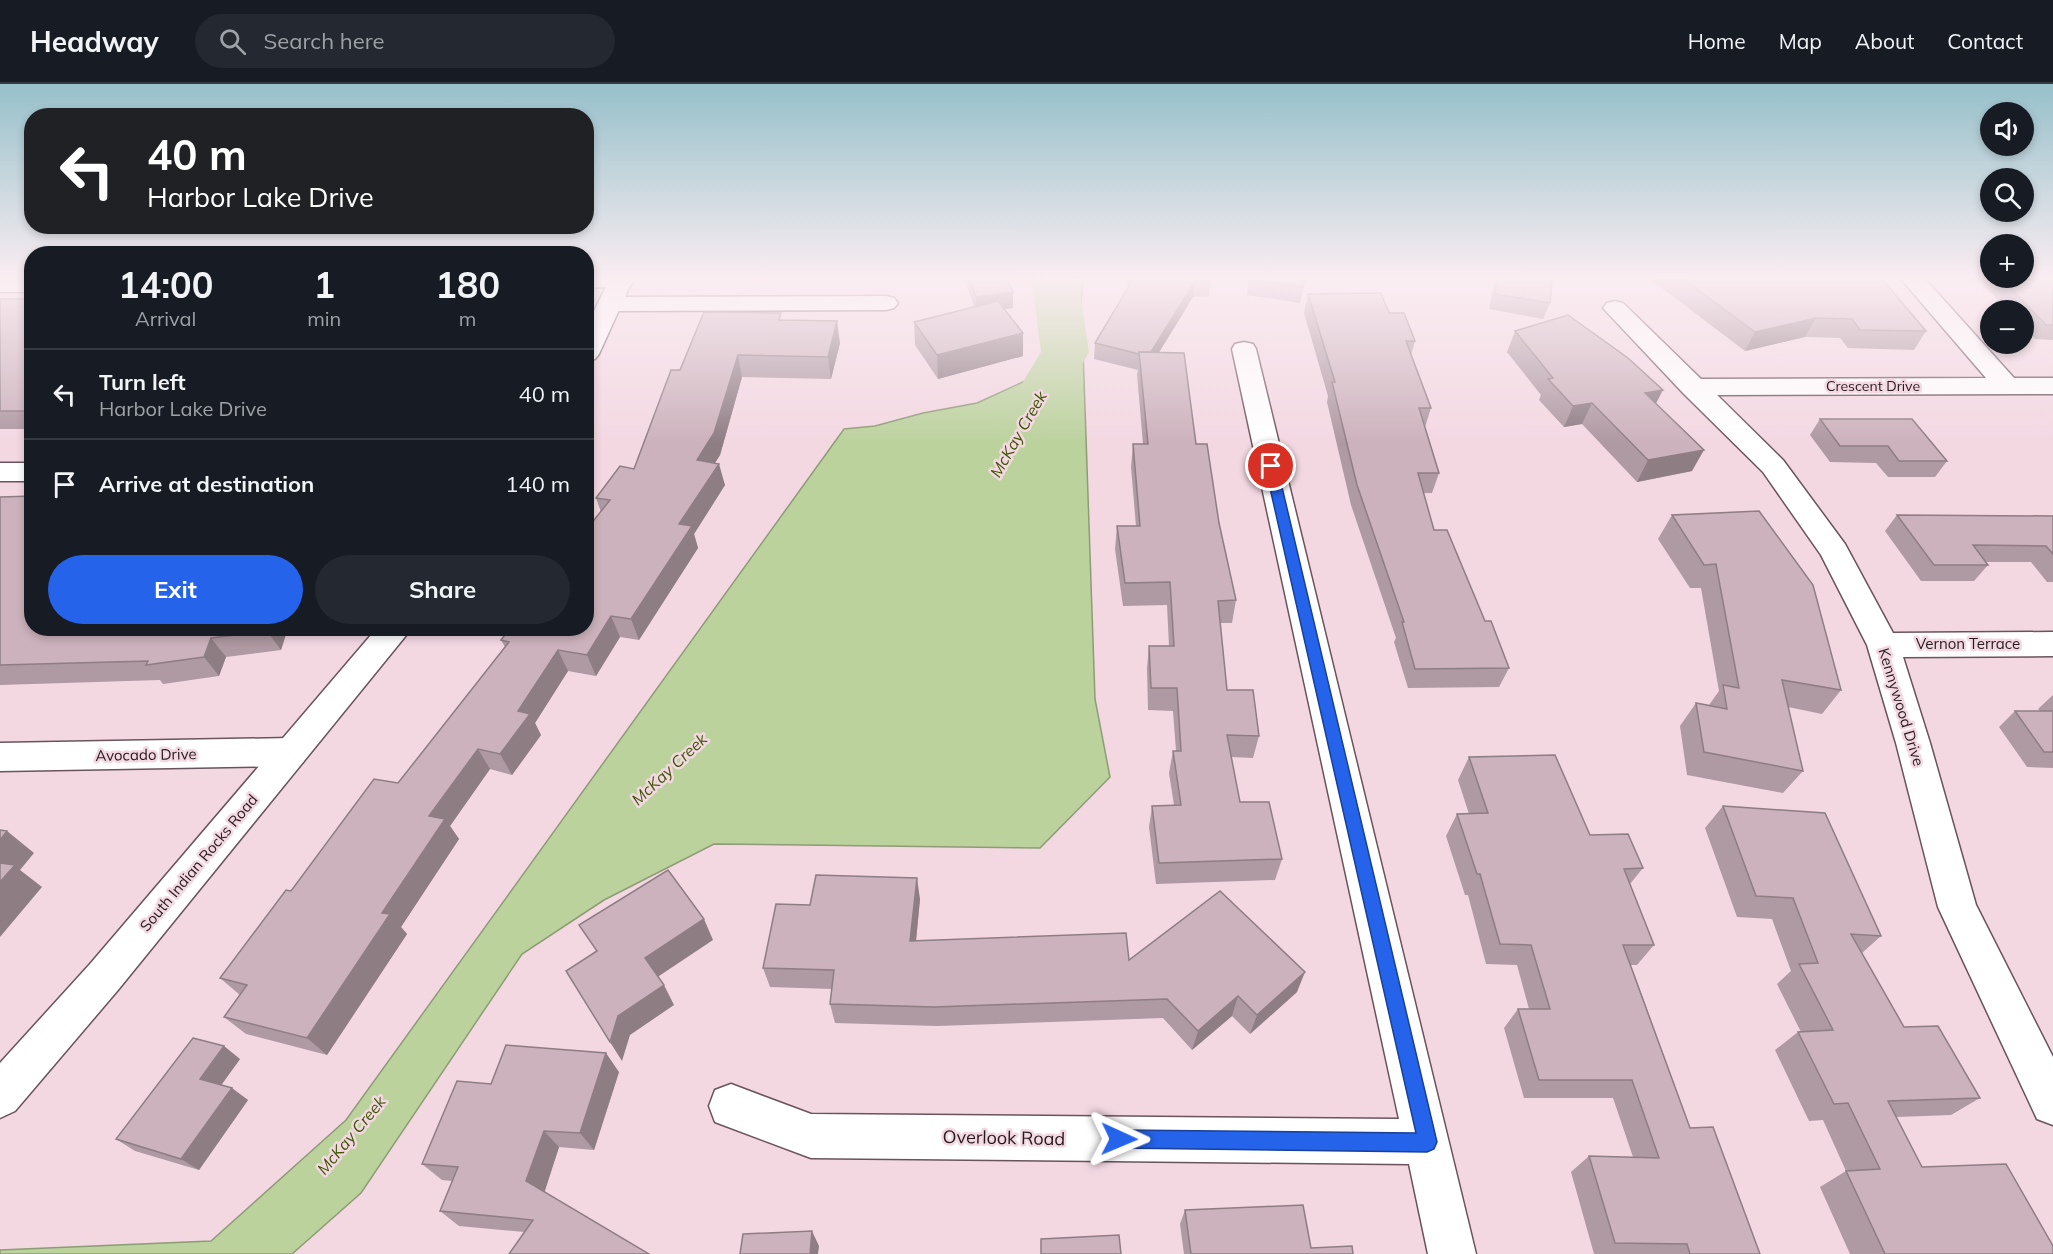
<!DOCTYPE html>
<html lang="en">
<head>
<meta charset="utf-8">
<style>
  body { margin:0; font-family:Mulish,sans-serif; background:#242831; color:#f1f3f6; height:100vh; display:flex; flex-direction:column; font-size:22px; white-space:nowrap }
  * { box-sizing:border-box; margin:0 }
  p { font-size:20px; color:#9ea1a6 }
  .icon { flex:none; width:33px; height:33px; fill:none; stroke:currentColor; stroke-width:2; stroke-linecap:round; stroke-linejoin:round }
  .map { position:relative; flex:1; overflow:hidden }
  .drawer { position:absolute; left:24px; top:162px; width:570px; height:390px; display:flex; flex-direction:column; background:#171b24; border-radius:24px; box-shadow:0 3px 9px #0003 }
  .drawer>* { flex:none }
  .guide { position:absolute; left:24px; top:24px; width:570px; height:126px; border-radius:24px; box-shadow:0 3px 9px #0003; background:#202124; color:#fff; overflow:hidden }
  .controls { position:absolute; left:1980px; top:18px; display:grid; gap:12px }
  .controls a { display:grid; place-items:center; width:54px; height:54px; border-radius:50%; background:#171b24; box-shadow:0 3px 9px #0003; font-size:30px }
  .pin { position:absolute; display:grid; place-items:center; width:51px; height:51px; color:#fff; margin:-26px; border:3px solid #fff; border-radius:50%; box-shadow:0 2px 6px #0007 }
  .me { position:absolute; width:66px; margin:-33px; rotate:91deg; stroke-linejoin:round; filter:drop-shadow(0 0 4px #0008) }
  .turn { display:flex; align-items:center; gap:21px; height:126px; padding:0 24px; font-size:27px }
  .turn .icon { width:78px; height:78px; stroke-width:2.5 }
  .turn b { display:block; font-size:42px; line-height:51px }
  .eta { display:flex; justify-content:space-evenly; align-items:center; height:102px; text-align:center }
  .eta b { font-size:36px; font-weight:700; line-height:42px }
  .cta { display:flex; gap:12px; margin-top:auto; padding:12px 24px }
  .cta a { flex:1; height:69px; border-radius:36px; background:#2563eb; color:#fff; font-size:24px; font-weight:700; line-height:69px; text-align:center }
  .cta a+a { background:#242831; color:#f1f3f6 }
  ul { padding:0; list-style:none }
  li { display:flex; align-items:center; gap:18px; height:90px; padding:0 24px; border-top:2px solid #363941 }
  li div { flex:1 }
  li b { display:block; font-size:22px }
  li em { font-style:normal }
  header { display:flex; align-items:center; gap:36px; box-sizing:border-box; height:84px; padding:0 30px; background:#171b24; border-bottom:2px solid #363941 }
  header strong { font-size:28px }
  nav { display:flex; gap:33px; margin-inline-start:auto; font-size:21px }
  .search { width:420px; height:54px; background:#242831; display:flex; align-items:center; gap:15px; box-sizing:border-box; padding:0 21px; border-radius:33px; color:#9ea1a6; font-size:22px }
  .map>svg:first-child { display:block }
</style>
</head>
<body>
<header>
<strong>Headway</strong>
<div class="search"><svg class="icon" aria-label="search" viewBox="0 0 24 24"><circle cx="10" cy="10" r="6"/><path d="M15 15l6 6"/></svg>Search here</div>
<nav><a>Home</a><a>Map</a><a>About</a><a>Contact</a></nav>
</header>
<div class="map">
<svg width="2053" height="1170" viewBox="0 0 2053 1170">
  <rect width="100%" height="100%" fill="#f3d8e2"/>
  <g fill="#bbd29d" stroke="#8e9b77" stroke-width="1.5">
    <path d="M 1052,195 L 1083,195 L 1080,229 L 1083,258 L 1063,260 Z"/>
    <path d="M 1083,266 L 1095,615 L 1110,693 L 1040,764 L 714,760 L 604,816 L 522,870 L 361,1109 L 292,1170 L 0,1170 L 0,1166 L 211,1157 L 346,1036 L 844,345 L 875,342 L 923,329 L 977,319 L 1025,297 L 1045,269 Z"/>
  </g>
  <g fill="none" stroke-linecap="round" stroke-linejoin="round">
    <path fill="#bbd29d" fill-rule="evenodd" d="M 1032,195 L 1078,195 L 1089,268 L 1040,357 L 1021,361 L 1002,357 L 995,345 L 1041,268 Z"/>
    <g stroke="#6a535c" stroke-width="3">
      <g id="minor">
        <rect x="0" y="195" width="32" height="13"/>
        <path d="M 586,195 L 633,195 L 634,197 L 630,202 L 586,204 Z"/>
        <path d="M 1901,195 L 1925,195 L 2014,294 L 2053,294 L 2053,310 L 1717,311 L 1783,376 L 1845,460 L 1893,549 L 2053,548 L 2053,572 L 1903,573 L 1930,659 L 1976,821 L 2053,973 L 2053,1041 L 2037,1035 L 1938,823 L 1896,659 L 1867,561 L 1821,471 L 1763,388 L 1683,309 L 1603,224 L 1607,219 L 1615,217 L 1623,219 L 1701,295 L 1986,294 Z"/>
        <path d="M 886,212 L 894,214 L 898,219 L 894,224 L 886,226 L 610,227 L 602,225 L 598,220 L 602,215 L 610,213 Z"/>
        <path d="M 1244,258 L 1253,260 L 1256,265 L 1476,1170 L 1428,1170 L 1409,1080 L 811,1074 L 715,1038 L 709,1022 L 715,1006 L 731,1000 L 811,1030 L 1399,1035 L 1232,265 L 1235,260 Z"/>
        <rect x="0" y="379" width="32" height="18"/>
        <path d="M 291,654 L 303,658 L 309,668 L 303,678 L 291,682 L 0,687 L 0,659 Z"/>
      </g>
    </g>
    <g stroke="#6a535c" stroke-width="3">
      <g id="tertiary">
        <path d="M 610,195 L 633,195 L 599,270 L 595,275 L 586,277 L 586,243 Z"/>
        <path d="M 377,544 L 412,544 L 118,906 L 15,1027 L 0,1034 L 0,979 L 90,880 Z"/>
      </g>
    </g>
    <use href="#minor" fill="#fff" fill-rule="evenodd"/>
    <use href="#tertiary" fill="#fff" fill-rule="evenodd"/>
  </g>
  <g fill="#af99a2">
    <path d="M 964,195 L 1007,195 L 1013,208 L 1013,224 L 1005,225 L 1023,272 L 938,295 L 915,261 L 914,238 L 974,222 Z"/>
    <path d="M 1126,195 L 1211,195 L 1211,197 L 1209,212 L 1193,213 L 1159,268 L 1196,360 L 1219,439 L 1236,516 L 1232,539 L 1220,539 L 1227,606 L 1259,652 L 1253,674 L 1231,673 L 1240,718 L 1282,775 L 1275,796 L 1156,800 L 1149,743 L 1152,722 L 1174,721 L 1169,689 L 1173,667 L 1176,667 L 1173,627 L 1148,626 L 1147,584 L 1149,562 L 1169,562 L 1167,521 L 1123,522 L 1115,465 L 1117,442 L 1136,442 L 1131,383 L 1133,360 L 1143,360 L 1137,290 L 1138,286 L 1094,275 L 1095,259 L 1128,204 Z"/>
    <path d="M 1249,195 L 1306,195 L 1300,219 L 1247,211 Z"/>
    <path d="M 1495,195 L 1552,195 L 1550,219 L 1543,235 L 1489,225 Z"/>
    <path d="M 1650,195 L 1882,195 L 1926,247 L 1914,266 L 1848,264 L 1840,254 L 1805,253 L 1745,267 Z"/>
    <path d="M 1969,195 L 2053,195 L 2053,256 L 2035,255 L 2024,243 L 2024,226 L 2007,226 L 1981,198 L 1972,198 Z"/>
    <path d="M 1308,210 L 1389,229 L 1415,257 L 1411,271 L 1431,324 L 1425,343 L 1439,389 L 1432,409 L 1423,409 L 1434,446 L 1485,537 L 1509,584 L 1499,603 L 1408,604 L 1394,558 L 1396,554 L 1351,421 L 1327,318 L 1328,312 L 1304,229 Z"/>
    <rect x="0" y="215" width="32" height="130"/>
    <path d="M 782,236 L 840,259 L 831,295 L 742,293 L 720,371 L 715,379 L 725,401 L 694,450 L 698,464 L 639,556 L 620,553 L 596,592 L 568,587 L 535,639 L 541,651 L 512,691 L 490,685 L 450,742 L 459,755 L 401,843 L 407,850 L 327,971 L 246,950 L 224,933 L 240,911 L 220,894 L 291,807 L 398,699 L 505,563 L 501,556 L 586,544 L 601,428 L 596,414 L 634,385 L 680,286 Z"/>
    <path d="M 1515,247 L 1656,320 L 1692,387 L 1637,398 L 1582,340 L 1564,343 L 1539,316 L 1541,311 L 1507,268 Z"/>
    <path d="M 1820,335 L 1947,377 L 1935,393 L 1888,393 L 1876,379 L 1830,378 L 1810,351 Z"/>
    <path d="M 0,413 L 32,544 L 288,544 L 281,566 L 226,573 L 219,592 L 163,600 L 160,596 L 0,601 Z"/>
    <path d="M 1672,431 L 1841,606 L 1822,630 L 1788,623 L 1803,687 L 1783,709 L 1687,691 L 1680,642 L 1696,619 L 1709,621 L 1719,607 L 1701,504 L 1690,504 L 1658,455 Z"/>
    <path d="M 1897,431 L 2053,432 L 2053,498 L 2047,498 L 2031,478 L 1986,478 L 1988,481 L 1974,497 L 1921,497 L 1885,447 Z"/>
    <path d="M 2053,611 L 2053,684 L 2027,683 L 1999,643 L 2015,627 L 2040,627 L 2038,625 Z"/>
    <path d="M 1469,673 L 1643,784 L 1630,800 L 1654,861 L 1637,881 L 1631,881 L 1690,1044 L 1760,1170 L 1594,1170 L 1571,1088 L 1589,1072 L 1633,1073 L 1613,1014 L 1524,1014 L 1504,944 L 1518,925 L 1529,925 L 1517,881 L 1486,880 L 1468,811 L 1465,811 L 1446,752 L 1457,730 L 1469,730 L 1458,696 Z"/>
    <path d="M 1723,722 L 1881,852 L 1862,869 L 1904,943 L 1980,1014 L 1951,1031 L 1896,1033 L 1922,1083 L 2053,1170 L 1850,1170 L 1820,1103 L 1846,1087 L 1823,1036 L 1809,1037 L 1775,966 L 1798,948 L 1801,948 L 1777,900 L 1791,887 L 1772,835 L 1737,833 L 1705,744 Z"/>
    <path d="M 920,815 L 916,857 L 1129,876 L 1297,908 L 1250,950 L 1232,932 L 1192,966 L 1163,934 L 937,942 L 835,939 L 830,920 L 832,905 L 770,903 L 763,884 L 810,821 Z"/>
    <path d="M 240,975 L 221,1001 L 248,1016 L 199,1086 L 135,1067 L 116,1055 Z"/>
    <path d="M 619,988 L 594,1066 L 559,1063 L 544,1108 L 649,1170 L 524,1148 L 459,1142 L 440,1127 L 452,1097 L 442,1096 L 422,1080 L 491,1000 Z"/>
    <path d="M 1185,1126 L 1311,1164 L 1353,1170 L 1184,1170 L 1180,1140 Z"/>
  </g>
  <g fill="#8f7d84">
    <path d="M 1195,197 L 1193,213 L 1147,288 L 1149,272 Z"/>
    <path d="M 1013,208 L 1013,224 L 977,229 L 976,213 Z"/>
    <path d="M 1816,234 L 1805,253 L 1745,267 L 1755,248 Z"/>
    <path d="M 837,237 L 840,259 L 831,295 L 828,273 Z"/>
    <path d="M 1023,249 L 1023,272 L 938,295 L 937,271 Z"/>
    <path d="M 738,271 L 742,293 L 720,371 L 703,397 L 697,376 Z"/>
    <path d="M 1663,306 L 1652,327 L 1645,309 Z"/>
    <path d="M 1592,319 L 1582,340 L 1564,343 L 1573,322 Z"/>
    <path d="M 1704,366 L 1692,387 L 1637,398 L 1648,376 Z"/>
    <path d="M 719,380 L 725,401 L 694,450 L 698,464 L 639,556 L 631,535 L 679,440 Z"/>
    <path d="M 611,532 L 620,553 L 596,592 L 587,571 Z"/>
    <path d="M 268,544 L 288,544 L 281,566 L 267,547 Z"/>
    <path d="M 211,554 L 226,573 L 219,592 L 204,573 Z"/>
    <path d="M 558,566 L 568,587 L 535,639 L 541,651 L 512,691 L 500,670 L 518,627 Z"/>
    <path d="M 478,665 L 490,685 L 450,742 L 459,755 L 401,843 L 407,850 L 327,971 L 307,954 L 382,829 L 429,732 Z"/>
    <path d="M 7,747 L 34,769 L 20,786 L 42,803 L 0,853 L 0,756 Z"/>
    <path d="M 917,794 L 920,815 L 914,877 L 910,857 Z"/>
    <path d="M 704,835 L 713,856 L 656,894 L 645,874 Z"/>
    <path d="M 1305,888 L 1297,908 L 1250,950 L 1257,931 Z"/>
    <path d="M 664,901 L 674,921 L 630,951 L 622,977 L 610,958 L 618,932 Z"/>
    <path d="M 1238,912 L 1232,932 L 1192,966 L 1198,947 Z"/>
    <path d="M 224,962 L 240,975 L 217,1007 L 200,995 Z"/>
    <path d="M 606,969 L 619,988 L 594,1066 L 580,1049 Z"/>
    <path d="M 232,1004 L 248,1016 L 199,1086 L 181,1075 Z"/>
    <path d="M 544,1047 L 559,1063 L 543,1113 L 526,1097 Z"/>
    <path d="M 812,1147 L 819,1162 L 818,1170 L 810,1170 Z"/>
  </g>
  <g fill="#ccb2bc" stroke="#8f7d84" stroke-width="1.5">
    <path d="M 969,195 L 1007,195 L 1013,208 L 976,213 Z"/>
    <path d="M 1131,195 L 1211,195 L 1211,197 L 1195,197 L 1151,268 L 1139,268 L 1139,270 L 1095,259 L 1132,197 Z"/>
    <path d="M 1249,195 L 1305,195 L 1303,203 Z"/>
    <path d="M 1497,195 L 1552,195 L 1550,219 L 1495,210 Z"/>
    <path d="M 1683,195 L 1882,195 L 1926,247 L 1860,246 L 1852,235 L 1816,234 L 1755,248 Z"/>
    <path d="M 2002,195 L 2053,195 L 2053,241 L 2046,241 Z"/>
    <path d="M 1381,209 L 1389,229 L 1404,229 L 1415,257 L 1406,257 L 1431,324 L 1419,324 L 1439,389 L 1418,389 L 1434,446 L 1447,446 L 1485,537 L 1491,537 L 1509,584 L 1415,585 L 1402,538 L 1404,538 L 1357,401 L 1332,298 L 1335,298 L 1308,210 Z"/>
    <rect x="0" y="215" width="32" height="112"/>
    <path d="M 998,217 L 1023,249 L 937,271 L 914,238 Z"/>
    <path d="M 704,228 L 781,229 L 779,236 L 837,237 L 828,273 L 738,271 L 714,349 L 697,376 L 719,380 L 679,440 L 692,442 L 631,535 L 611,532 L 587,571 L 558,566 L 518,627 L 530,630 L 500,670 L 478,665 L 429,732 L 445,735 L 382,829 L 390,830 L 307,954 L 224,933 L 247,901 L 220,894 L 286,806 L 291,807 L 374,695 L 398,699 L 509,558 L 501,556 L 510,544 L 586,544 L 586,446 L 610,416 L 596,414 L 620,382 L 634,385 L 671,286 L 680,286 Z"/>
    <path d="M 1568,231 L 1628,274 L 1663,306 L 1645,309 L 1704,366 L 1648,376 L 1592,319 L 1573,322 L 1548,295 L 1553,294 L 1515,247 Z"/>
    <path d="M 1139,268 L 1184,269 L 1196,360 L 1207,360 L 1219,439 L 1236,516 L 1218,517 L 1227,606 L 1253,606 L 1259,652 L 1227,651 L 1240,718 L 1269,718 L 1282,775 L 1159,779 L 1152,722 L 1181,721 L 1173,667 L 1181,667 L 1177,604 L 1151,604 L 1149,562 L 1174,562 L 1170,498 L 1125,499 L 1117,442 L 1140,442 L 1133,360 L 1148,360 Z"/>
    <path d="M 1820,335 L 1912,335 L 1947,377 L 1899,377 L 1888,362 L 1840,362 Z"/>
    <path d="M 32,412 L 32,544 L 268,544 L 267,547 L 211,554 L 204,573 L 146,581 L 148,577 L 0,581 L 0,413 Z"/>
    <path d="M 1759,427 L 1813,501 L 1841,606 L 1782,596 L 1803,687 L 1704,668 L 1696,619 L 1727,625 L 1723,601 L 1739,604 L 1716,480 L 1704,481 L 1672,431 Z"/>
    <path d="M 1897,431 L 2053,432 L 2053,470 L 2046,462 L 1973,461 L 1988,481 L 1934,481 Z"/>
    <path d="M 2015,627 L 2053,627 L 2053,668 L 2044,668 Z"/>
    <path d="M 1555,671 L 1590,751 L 1628,750 L 1643,784 L 1624,785 L 1654,861 L 1623,861 L 1690,1044 L 1713,1043 L 1760,1170 L 1690,1170 L 1687,1160 L 1615,1159 L 1589,1072 L 1659,1074 L 1632,996 L 1539,996 L 1518,925 L 1550,925 L 1531,861 L 1500,860 L 1480,790 L 1477,790 L 1457,730 L 1488,729 L 1469,673 Z"/>
    <path d="M 1723,722 L 1825,729 L 1881,852 L 1851,850 L 1904,943 L 1938,942 L 1980,1014 L 1888,1017 L 1922,1083 L 2006,1080 L 2053,1162 L 2053,1170 L 1885,1170 L 1846,1087 L 1880,1085 L 1848,1019 L 1834,1020 L 1798,948 L 1833,946 L 1799,880 L 1818,879 L 1793,814 L 1756,812 Z"/>
    <path d="M 0,746 L 7,747 L 0,756 Z"/>
    <path d="M 0,779 L 15,781 L 0,798 Z"/>
    <path d="M 668,786 L 704,835 L 645,874 L 664,901 L 618,932 L 610,958 L 566,887 L 597,867 L 579,841 Z"/>
    <path d="M 816,791 L 917,794 L 910,857 L 1126,849 L 1129,876 L 1220,807 L 1305,888 L 1257,931 L 1238,912 L 1198,947 L 1167,915 L 934,923 L 830,920 L 834,886 L 763,884 L 776,820 L 810,821 Z"/>
    <path d="M 193,954 L 224,962 L 200,995 L 232,1004 L 181,1075 L 116,1055 Z"/>
    <path d="M 506,961 L 606,969 L 580,1049 L 544,1047 L 526,1097 L 649,1170 L 509,1170 L 533,1136 L 440,1127 L 458,1083 L 422,1080 L 457,997 L 491,1000 Z"/>
    <path d="M 1303,1121 L 1311,1164 L 1352,1162 L 1353,1170 L 1191,1170 L 1185,1126 Z"/>
    <path d="M 812,1147 L 810,1170 L 740,1170 L 743,1150 Z"/>
    <path d="M 1119,1151 L 1121,1170 L 1041,1170 L 1041,1155 Z"/>
  </g>
  <linearGradient id="sky" x2="0" y2="1"><stop stop-color="#96c0ca"/><stop offset="0.54" stop-color="#faedf2"/><stop offset="1" stop-color="#faedf2" stop-opacity="0"/></linearGradient>
  <rect width="2053" height="359" fill="url(#sky)"/>
  <path fill="#2563eb" stroke="#184099" stroke-width="1.5" d="M 1271,378 L 1277,382 L 1437,1058 L 1434,1065 L 1427,1068 L 1119,1064 L 1113,1061 L 1110,1055 L 1113,1048 L 1119,1046 L 1416,1049 L 1265,382 Z"/>
  <g text-anchor="middle" stroke-width="5" stroke-linejoin="round" paint-order="stroke">
    <g font-size="14" fill="#241a1e" stroke="#f3d8e2">
      <text x="1873" y="307">Crescent Drive</text>
    </g>
    <g font-size="15" fill="#241a1e" stroke="#f3d8e2">
      <text x="1968" y="565">Vernon Terrace</text>
      <text transform="translate(1901 623) rotate(73)" y="5">Kennywood Drive</text>
      <text transform="translate(146 671) rotate(-1)" y="5">Avocado Drive</text>
      <text transform="translate(199 779) rotate(-50)" y="5">South Indian Rocks Road</text>
    </g>
    <g font-size="16" font-style="italic" fill="#3b5401" stroke="#f3d8e2">
      <text transform="translate(1018 350) rotate(-60)" y="6">McKay Creek</text>
      <text transform="translate(669 685) rotate(-43)" y="6">McKay Creek</text>
      <text transform="translate(351 1051) rotate(-50)" y="6">McKay Creek</text>
    </g>
    <g font-size="18" fill="#241a1e" stroke="#f3d8e2">
      <text transform="translate(1004 1054) rotate(1)" y="6">Overlook Road</text>
    </g>
  </g>
</svg>
<div class="controls">
<a><svg class="icon" aria-label="sound" viewBox="0 0 24 24"><path d="M4 9h4l5-4v14l-5-4H4zM17 9q2 3 0 6"/></svg></a>
<a><svg class="icon" aria-label="search" viewBox="0 0 24 24"><circle cx="10" cy="10" r="6"/><path d="M15 15l6 6"/></svg></a>
<a>+</a>
<a>−</a>
</div>
<div class="pin" style="left:1271px;top:382px;background:#d93025"><svg class="icon" aria-label="arrive" viewBox="0 0 24 24"><path d="M6 21V4h12l-3 4 3 4H6"/></svg></div>
<svg class="me" style="left:1119px;top:1055px" viewBox="-20 -20 40 40"><path d="M0-17L14 15 0 8-14 15z" fill="#2563eb" stroke="#fff" stroke-width="4"/></svg>
<div class="guide">
<div class="turn"><svg class="icon" aria-label="left" viewBox="0 0 24 24"><path d="M17 20v-9H6M10 6l-5 5 5 5"/></svg><div><b>40 m</b>Harbor Lake Drive</div></div>
</div>
<section class="drawer">
<div class="eta">
<div><b>14:00</b><p>Arrival</p></div>
<div><b>1</b><p>min</p></div>
<div><b>180</b><p>m</p></div>
</div>
<ul>
<li><svg class="icon" aria-label="left" viewBox="0 0 24 24"><path d="M17 20v-9H6M10 6l-5 5 5 5"/></svg><div><b>Turn left</b><p>Harbor Lake Drive</p></div><em>40 m</em></li>
<li><svg class="icon" aria-label="arrive" viewBox="0 0 24 24"><path d="M6 21V4h12l-3 4 3 4H6"/></svg><div><b>Arrive at destination</b></div><em>140 m</em></li>
</ul>
<div class="cta"><a>Exit</a><a>Share</a></div>
</section>
</div>
</body>
</html>
